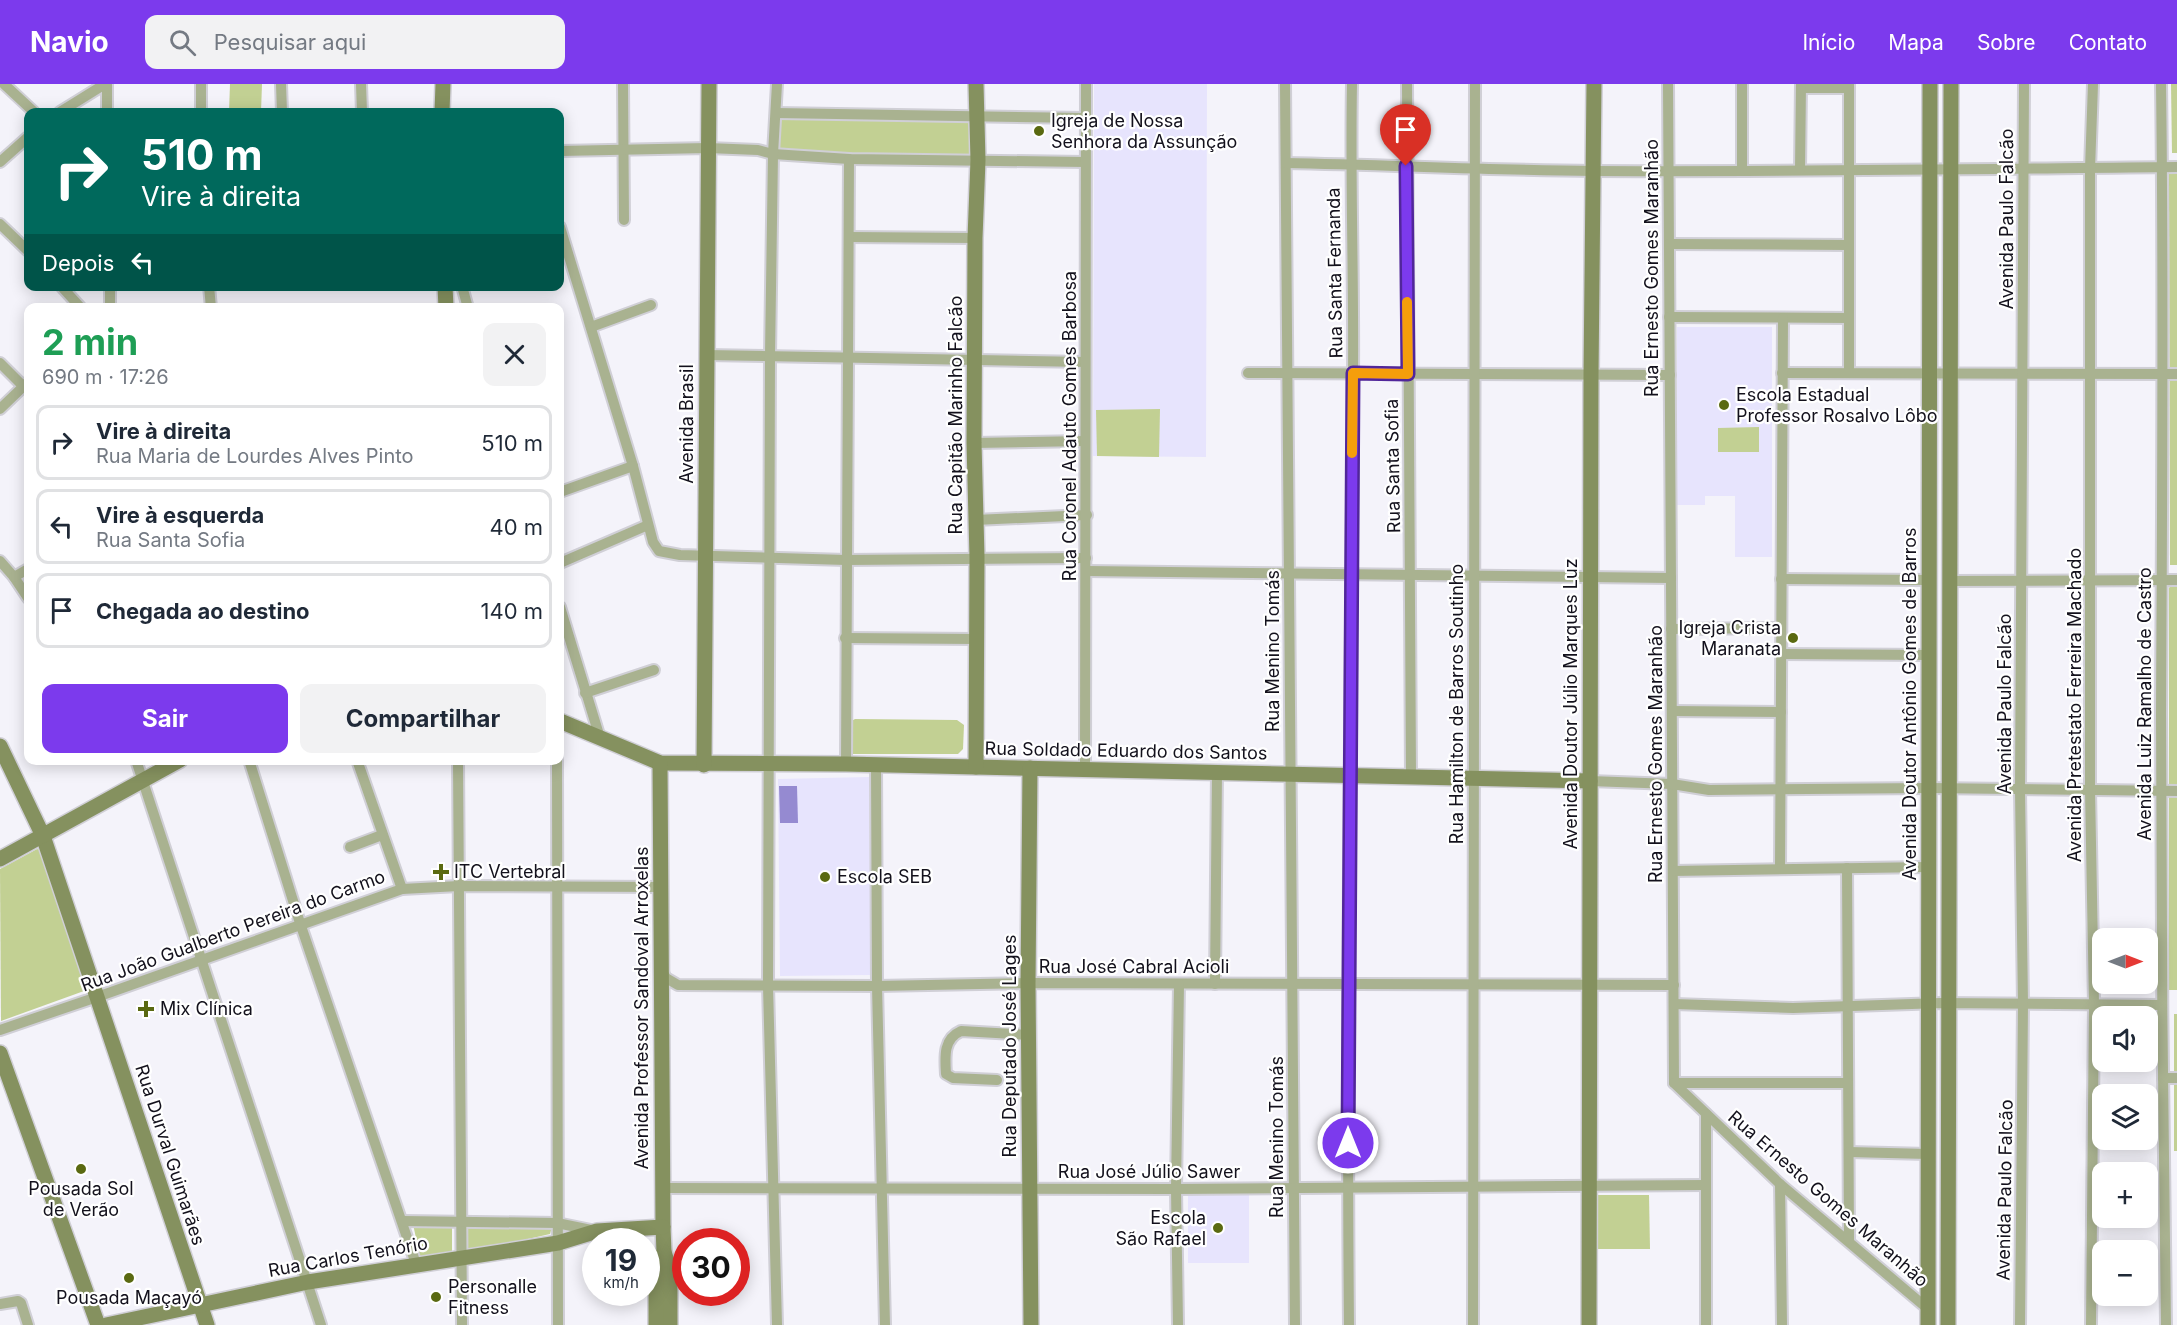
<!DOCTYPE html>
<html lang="pt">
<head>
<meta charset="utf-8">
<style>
  body { margin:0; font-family:Inter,sans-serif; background:#f2f2f3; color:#1f2937; height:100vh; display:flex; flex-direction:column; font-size:22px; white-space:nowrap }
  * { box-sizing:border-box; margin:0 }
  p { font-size:20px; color:#747a83 }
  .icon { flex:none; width:33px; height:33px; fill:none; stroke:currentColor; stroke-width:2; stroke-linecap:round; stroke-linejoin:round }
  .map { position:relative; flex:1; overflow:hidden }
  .drawer { position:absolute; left:24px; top:219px; width:540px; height:462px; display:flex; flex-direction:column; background:#fff; border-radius:12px; box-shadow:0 3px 15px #0003 }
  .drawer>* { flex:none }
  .banner { position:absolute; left:24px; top:24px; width:540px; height:183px; border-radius:12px; box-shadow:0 3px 15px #0003; background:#00695c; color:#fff; overflow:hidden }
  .needle { width:39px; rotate:90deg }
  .tools { position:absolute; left:2092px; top:844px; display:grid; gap:12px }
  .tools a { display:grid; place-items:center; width:66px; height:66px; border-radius:12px; background:#fff; box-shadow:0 3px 15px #0003; font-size:30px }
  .speed { position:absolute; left:582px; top:1144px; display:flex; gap:12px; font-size:30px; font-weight:700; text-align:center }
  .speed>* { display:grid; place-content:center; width:78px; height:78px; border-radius:50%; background:#fff; box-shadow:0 3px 15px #0003; line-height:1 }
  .speed small { font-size:15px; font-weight:400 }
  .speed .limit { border:9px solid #d22; background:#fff; color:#111 }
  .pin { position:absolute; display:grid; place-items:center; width:51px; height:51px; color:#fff; margin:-62px -26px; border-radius:50% 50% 50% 0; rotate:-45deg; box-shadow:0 0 6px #0007 }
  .pin .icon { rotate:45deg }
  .me { position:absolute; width:66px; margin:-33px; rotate:0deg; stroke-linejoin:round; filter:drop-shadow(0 0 4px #0008) }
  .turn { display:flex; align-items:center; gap:21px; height:126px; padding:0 18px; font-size:27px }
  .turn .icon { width:78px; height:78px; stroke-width:2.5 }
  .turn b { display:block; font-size:42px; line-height:51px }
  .then { display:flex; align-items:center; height:57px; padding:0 18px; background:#0003; gap:12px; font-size:22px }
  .round { display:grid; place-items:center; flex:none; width:63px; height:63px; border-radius:12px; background:#f2f2f3 }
  .summary { display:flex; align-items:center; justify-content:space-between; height:102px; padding:0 18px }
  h1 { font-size:36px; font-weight:700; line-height:45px; color:#1e9e55 }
  .button { display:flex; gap:12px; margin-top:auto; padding:12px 18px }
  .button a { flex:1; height:69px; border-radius:12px; background:#7c3aed; color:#fff; font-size:24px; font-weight:700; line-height:69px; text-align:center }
  .button a+a { background:#f2f2f3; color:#1f2937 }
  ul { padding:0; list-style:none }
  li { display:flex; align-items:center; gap:18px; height:75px; margin:0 12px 9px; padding:0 6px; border:3px solid #e0e1e3; border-radius:12px }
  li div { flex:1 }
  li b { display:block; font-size:22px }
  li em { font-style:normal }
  header { display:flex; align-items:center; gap:36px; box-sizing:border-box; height:84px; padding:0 30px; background:#7c3aed; color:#fff }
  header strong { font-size:28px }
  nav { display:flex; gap:33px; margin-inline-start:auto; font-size:21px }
  .search { width:420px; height:54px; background:#f2f2f3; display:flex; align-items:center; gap:15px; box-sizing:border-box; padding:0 21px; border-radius:12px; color:#747a83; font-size:22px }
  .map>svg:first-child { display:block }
</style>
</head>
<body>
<header>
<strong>Navio</strong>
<div class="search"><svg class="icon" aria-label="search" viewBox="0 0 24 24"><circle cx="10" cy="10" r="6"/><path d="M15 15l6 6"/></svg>Pesquisar aqui</div>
<nav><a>Início</a><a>Mapa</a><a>Sobre</a><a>Contato</a></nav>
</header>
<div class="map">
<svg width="2177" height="1241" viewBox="0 0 2177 1241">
  <rect width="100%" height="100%" fill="#f4f3fa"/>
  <g fill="#e7e4fd">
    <path d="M 1094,0 L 1207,0 L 1206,373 L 1093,372 Z"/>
    <path d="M 1677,243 L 1772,243 L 1772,473 L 1735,473 L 1735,412 L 1705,412 L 1705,421 L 1677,421 Z"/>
    <path d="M 869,693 L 871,891 L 780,892 L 778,695 Z"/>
    <rect x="1188" y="1109" width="61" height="70"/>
  </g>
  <g fill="#c2d093">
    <path d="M 230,0 L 262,0 L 261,28 L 229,28 Z"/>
    <path d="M 2171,0 L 2177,0 L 2177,69 L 2172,69 Z"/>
    <path d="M 776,29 L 977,31 L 978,76 L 773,70 Z"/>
    <path d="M 2169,89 L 2177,89 L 2177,481 L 2170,481 Z"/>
    <path d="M 1160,325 L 1159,373 L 1097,372 L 1096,326 Z"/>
    <path d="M 1759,343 L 1759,368 L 1718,368 L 1718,344 Z"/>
    <path d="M 2173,498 L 2177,498 L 2177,906 L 2169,906 L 2169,504 Z"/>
    <path d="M 855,635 L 957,636 L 964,641 L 963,665 L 958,670 L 852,670 L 848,663 L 848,639 Z"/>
    <path d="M 37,765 L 41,766 L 86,902 L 84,907 L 1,937 L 0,785 Z"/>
    <rect x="2174" y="930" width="3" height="137"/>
    <path d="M 1596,1111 L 1649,1111 L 1650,1165 L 1597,1165 Z"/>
    <path d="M 413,1140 L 452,1140 L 452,1169 L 420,1173 Z"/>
    <path d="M 468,1140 L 552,1143 L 550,1150 L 470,1168 C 463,1160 463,1148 468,1140 Z"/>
  </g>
  <path fill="#958ad1" d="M 779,702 L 797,702 L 798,739 L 780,739 Z"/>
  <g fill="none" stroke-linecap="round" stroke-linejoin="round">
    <g stroke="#d0cfd6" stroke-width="14">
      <g id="street">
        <path d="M 4,0 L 34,28"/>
        <path d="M 107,0 L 107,28"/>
        <path d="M 201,0 L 201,28"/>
        <path d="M 281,0 L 282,28"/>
        <path d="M 361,0 L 362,28"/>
        <path d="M 623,0 L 624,136"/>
        <path d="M 1285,0 L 1295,1241"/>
        <path d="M 1407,0 L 1411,692"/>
        <path d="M 1668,0 L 1674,999 L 1780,1100 L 1928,1225"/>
        <path d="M 2161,0 C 2164,210 2162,420 2161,630 C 2161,834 2163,1037 2166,1241"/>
        <path d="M 1801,4 L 1849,4"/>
        <path d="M 60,28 L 105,0"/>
        <path d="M 776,29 L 1085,34"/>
        <path d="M 560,67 L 708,64 L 758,66 L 773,70 L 849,75 L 1085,78"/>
        <path d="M 0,78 L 28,53"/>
        <path d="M 1286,79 C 1388,81 1491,86 1594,87 C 1788,88 1983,85 2177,83"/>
        <path d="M 1742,86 L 1742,0"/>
        <path d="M 1800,86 L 1801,0"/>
        <path d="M 0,140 L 28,167"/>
        <path d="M 560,143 L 633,382 L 653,458 L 659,467 L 680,471 L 846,476 L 1086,474"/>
        <path d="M 849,153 L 975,154"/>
        <path d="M 1669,160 L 1849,161"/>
        <path d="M 61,202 L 81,224"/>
        <path d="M 110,202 L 110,224"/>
        <path d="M 209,202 L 211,224"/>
        <path d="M 462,202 L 468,224"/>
        <path d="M 1669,233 L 1849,234"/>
        <path d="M 591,243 L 651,221"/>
        <path d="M 706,271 L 1085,278"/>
        <path d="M 0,279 L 24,303"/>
        <path d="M 1849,288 L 1849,0"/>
        <path d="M 1248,289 L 1670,291"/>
        <path d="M 1782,289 L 2177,290"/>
        <path d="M 0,325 L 28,298"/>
        <path d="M 974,359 L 1085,357"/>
        <path d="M 560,408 L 633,382"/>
        <path d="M 975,436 L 1087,431"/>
        <path d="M 0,477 L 14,493 L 28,514"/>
        <path d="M 560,479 L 648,441"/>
        <path d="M 1087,487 L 1671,494"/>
        <path d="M 14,493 L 28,485"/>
        <path d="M 1781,495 L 1929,496"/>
        <path d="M 1949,497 L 2177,496"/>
        <path d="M 560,523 L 600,654"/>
        <path d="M 1671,545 L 1781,544"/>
        <path d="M 845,554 L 976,555"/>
        <path d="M 1781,570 L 1929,571"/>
        <path d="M 585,609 L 654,586"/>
        <path d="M 1672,627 L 1781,628"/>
        <path d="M 136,676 L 321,1241"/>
        <path d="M 249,676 L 300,839 L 416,1180"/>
        <path d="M 357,676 L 402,805"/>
        <path d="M 458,676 L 462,1241"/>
        <path d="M 557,676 L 558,1241"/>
        <path d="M 846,680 L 849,75"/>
        <path d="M 876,680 L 877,902 L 885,1241"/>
        <path d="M 1085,684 L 1086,0"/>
        <path d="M 1590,697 L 1672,700 L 1709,706 L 1928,704 L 2177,707"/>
        <path d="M 350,763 L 382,751"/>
        <path d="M 1847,784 L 1849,1156"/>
        <path d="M 1780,785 L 1783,234"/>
        <path d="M 1673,787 L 1929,783"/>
        <path d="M 661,886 L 666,894 L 678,901 L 877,902 L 1028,899 L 1674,901"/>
        <path d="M 1215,900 L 1217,687"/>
        <path d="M 1674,920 L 1793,924 L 1941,919 L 2162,921"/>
        <path d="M 0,946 L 97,913 L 402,805 L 459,802 L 661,803"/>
        <path d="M 2163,994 L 2177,994"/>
        <path d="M 997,996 L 953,994 L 946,990 C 945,973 943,955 961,947 L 1029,951"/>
        <path d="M 1674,999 L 1848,999"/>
        <path d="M 1849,1068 L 1928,1070"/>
        <path d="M 1780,1100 L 1782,1241"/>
        <path d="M 663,1104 L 1176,1105 L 1706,1101"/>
        <path d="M 403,1137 L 557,1139 L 596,1147"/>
        <path d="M 0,1220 L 18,1217 L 21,1219 L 28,1241"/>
        <path d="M 777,1241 L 768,902 L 770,271 L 773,70 L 777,0"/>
        <path d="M 1178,1241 L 1176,1105 L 1179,900"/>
        <path d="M 1349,1241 C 1346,925 1351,609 1353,293 C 1354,195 1350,98 1352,0"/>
        <path d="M 1473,1241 L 1475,0"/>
        <path d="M 1706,1241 L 1706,1030"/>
        <path d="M 2020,1241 L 2023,920 L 2020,706 L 2024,0"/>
        <path d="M 2091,1241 L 2094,920 L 2090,706 L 2090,85 L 2093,0"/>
      </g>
    </g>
    <g stroke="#d0cfd6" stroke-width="18">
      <g id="secondary">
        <path d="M 442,28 L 443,0"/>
        <path d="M 445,202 L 446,224"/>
        <path d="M 560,637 L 660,679 L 846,680 L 1590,697"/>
        <path d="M 0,662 L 43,752 L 207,1241"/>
        <path d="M 660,679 L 663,1143 L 664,1168 L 670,1186 L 670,1241"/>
        <path d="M 704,681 L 709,0"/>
        <path d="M 976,683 L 977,473 L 974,359 L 975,154 L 978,76 L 976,0"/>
        <path d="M 1030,684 L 1028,899 L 1031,1241"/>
        <path d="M 0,775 L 180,676"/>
        <path d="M 0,969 L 98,1241"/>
        <path d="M 106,1241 L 308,1198 L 558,1159 L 597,1147 L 663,1143"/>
        <path d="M 656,1241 L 656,1185 L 664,1168"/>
        <path d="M 1589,1241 L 1591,291 L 1594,0"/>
        <path d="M 1928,1241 L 1930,0"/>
        <path d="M 1948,1241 L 1951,0"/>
      </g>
    </g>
    <use href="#street" stroke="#a9b290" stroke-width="10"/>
    <use href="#secondary" stroke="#85915f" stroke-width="15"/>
  </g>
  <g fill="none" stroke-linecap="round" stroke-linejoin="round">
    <g stroke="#51269a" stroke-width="15">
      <path id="route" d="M 1348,1059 L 1353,289 L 1408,290 L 1406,82"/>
    </g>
    <use href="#route" stroke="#7c3aed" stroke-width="10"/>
    <path stroke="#f59e0b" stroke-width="10" d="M 1352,369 L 1353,289 L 1408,290 L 1407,218"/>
  </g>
  <g fill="#5a6911" stroke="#fff" stroke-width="2">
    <circle cx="1039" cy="47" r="6"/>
    <circle cx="1724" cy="321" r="6"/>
    <circle cx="1793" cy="554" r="6"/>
    <path d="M438 779h6v6h6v6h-6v6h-6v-6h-6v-6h6z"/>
    <circle cx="825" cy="793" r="6"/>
    <path d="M143 916h6v6h6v6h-6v6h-6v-6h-6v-6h6z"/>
    <circle cx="81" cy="1085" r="6"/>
    <circle cx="1218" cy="1144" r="6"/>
    <circle cx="129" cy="1194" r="6"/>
    <circle cx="436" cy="1213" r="6"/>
  </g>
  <g text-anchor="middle" stroke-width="4.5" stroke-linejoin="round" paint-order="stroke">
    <g font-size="18" fill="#13111c" stroke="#fff" text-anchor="start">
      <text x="1051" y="43">Igreja de Nossa<tspan x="1051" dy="21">Senhora da Assunção</tspan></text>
      <text x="1736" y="317">Escola Estadual<tspan x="1736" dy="21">Professor Rosalvo Lôbo</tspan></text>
      <text x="1781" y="550" text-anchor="end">Igreja Crista<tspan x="1781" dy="21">Maranata</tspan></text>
      <text x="454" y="794">ITC Vertebral</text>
      <text x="837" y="799">Escola SEB</text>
      <text x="160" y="931">Mix Clínica</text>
      <text x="81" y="1111" text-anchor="middle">Pousada Sol<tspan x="81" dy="21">de Verão</tspan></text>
      <text x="1206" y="1140" text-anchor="end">Escola<tspan x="1206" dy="21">São Rafael</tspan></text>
      <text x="448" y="1209">Personalle<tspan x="448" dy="21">Fitness</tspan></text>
      <text x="129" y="1220" text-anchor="middle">Pousada Maçayó</text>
    </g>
    <g font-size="18" fill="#13111c" stroke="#fff">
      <text transform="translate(2007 135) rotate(-90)" y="6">Avenida Paulo Falcão</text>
      <text transform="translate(1652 184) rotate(-90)" y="6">Rua Ernesto Gomes Maranhão</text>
      <text transform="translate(1335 189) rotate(-91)" y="6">Rua Santa Fernanda</text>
      <text transform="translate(956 331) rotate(-90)" y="6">Rua Capitão Marinho Falcão</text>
      <text transform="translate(687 340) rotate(-90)" y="6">Avenida Brasil</text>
      <text transform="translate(1070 342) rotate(-90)" y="6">Rua Coronel Adauto Gomes Barbosa</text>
      <text transform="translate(1393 382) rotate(-91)" y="6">Rua Santa Sofia</text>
      <text transform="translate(1273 567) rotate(-90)" y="6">Rua Menino Tomás</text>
      <text transform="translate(1457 620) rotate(-90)" y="6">Rua Hamilton de Barros Soutinho</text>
      <text transform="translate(1571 620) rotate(-90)" y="6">Avenida Doutor Júlio Marques Luz</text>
      <text transform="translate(1910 620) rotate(-90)" y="6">Avenida Doutor Antônio Gomes de Barros</text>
      <text transform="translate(2005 620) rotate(-90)" y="6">Avenida Paulo Falcão</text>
      <text transform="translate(2145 620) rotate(-90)" y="6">Avenida Luiz Ramalho de Castro</text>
      <text transform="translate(2075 621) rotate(-90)" y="6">Avenida Pretestato Ferreira Machado</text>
      <text transform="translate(1126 667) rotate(1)" y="6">Rua Soldado Eduardo dos Santos</text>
      <text transform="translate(1656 670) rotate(-90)" y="6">Rua Ernesto Gomes Maranhão</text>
      <text transform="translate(233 847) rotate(-20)" y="6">Rua João Gualberto Pereira do Carmo</text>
      <text x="1134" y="889">Rua José Cabral Acioli</text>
      <text transform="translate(642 924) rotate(-90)" y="6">Avenida Professor Sandoval Arroxelas</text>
      <text transform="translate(1010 962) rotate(-90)" y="6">Rua Deputado José Lages</text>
      <text transform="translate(1277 1053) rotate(-90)" y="6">Rua Menino Tomás</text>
      <text transform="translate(170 1071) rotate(72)" y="6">Rua Durval Guimarães</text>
      <text x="1149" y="1094">Rua José Júlio Sawer</text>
      <text transform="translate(2005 1106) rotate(-89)" y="6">Avenida Paulo Falcão</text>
      <text transform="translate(1828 1115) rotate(41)" y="6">Rua Ernesto Gomes Maranhão</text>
      <text transform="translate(348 1173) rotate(-10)" y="6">Rua Carlos Tenório</text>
    </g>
  </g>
</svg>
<div class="tools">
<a><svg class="needle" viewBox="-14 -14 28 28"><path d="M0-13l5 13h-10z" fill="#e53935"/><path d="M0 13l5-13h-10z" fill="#747a83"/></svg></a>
<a><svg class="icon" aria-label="sound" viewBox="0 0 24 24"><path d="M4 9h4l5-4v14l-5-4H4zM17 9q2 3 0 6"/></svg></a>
<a><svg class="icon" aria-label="layers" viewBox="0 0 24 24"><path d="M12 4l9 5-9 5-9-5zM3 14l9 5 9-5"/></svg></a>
<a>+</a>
<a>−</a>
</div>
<div class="speed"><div>19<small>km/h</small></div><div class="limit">30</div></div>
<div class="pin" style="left:1406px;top:82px;background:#d93025"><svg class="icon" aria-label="arrive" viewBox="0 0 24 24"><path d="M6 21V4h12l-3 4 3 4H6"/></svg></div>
<svg class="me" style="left:1348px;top:1059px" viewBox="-20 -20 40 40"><circle r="17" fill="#7c3aed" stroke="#fff" stroke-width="3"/><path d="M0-11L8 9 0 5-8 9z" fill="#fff"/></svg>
<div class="banner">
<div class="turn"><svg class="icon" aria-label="right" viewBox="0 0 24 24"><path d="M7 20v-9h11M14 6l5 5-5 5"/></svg><div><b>510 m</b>Vire à direita</div></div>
<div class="then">Depois<svg class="icon" aria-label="left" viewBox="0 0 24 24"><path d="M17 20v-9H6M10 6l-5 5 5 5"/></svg></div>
</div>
<section class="drawer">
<div class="summary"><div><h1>2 min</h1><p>690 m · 17:26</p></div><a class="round"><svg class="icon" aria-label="close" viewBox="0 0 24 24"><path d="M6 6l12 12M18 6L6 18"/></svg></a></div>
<ul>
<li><svg class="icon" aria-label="right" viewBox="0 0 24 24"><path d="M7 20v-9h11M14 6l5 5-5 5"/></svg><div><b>Vire à direita</b><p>Rua Maria de Lourdes Alves Pinto</p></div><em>510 m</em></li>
<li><svg class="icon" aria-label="left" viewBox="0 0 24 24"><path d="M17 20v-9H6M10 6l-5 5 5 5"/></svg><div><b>Vire à esquerda</b><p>Rua Santa Sofia</p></div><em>40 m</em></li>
<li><svg class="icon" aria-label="arrive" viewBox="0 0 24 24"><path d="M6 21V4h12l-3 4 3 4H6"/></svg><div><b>Chegada ao destino</b></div><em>140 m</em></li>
</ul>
<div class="button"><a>Sair</a><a>Compartilhar</a></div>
</section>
</div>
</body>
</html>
